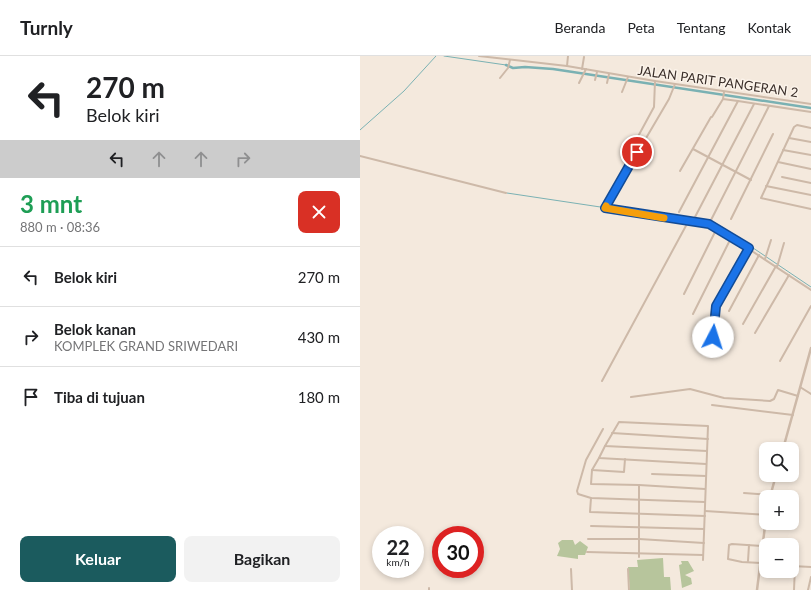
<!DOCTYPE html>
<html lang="id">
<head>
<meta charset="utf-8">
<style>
  body { margin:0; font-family:Lato,sans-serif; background:#f2f2f2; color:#202124; height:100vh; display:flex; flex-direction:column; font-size:15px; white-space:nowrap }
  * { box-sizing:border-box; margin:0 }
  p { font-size:13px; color:#757577 }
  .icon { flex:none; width:22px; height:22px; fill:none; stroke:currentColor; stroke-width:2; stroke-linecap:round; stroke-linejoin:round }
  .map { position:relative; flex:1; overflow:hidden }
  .sheet { display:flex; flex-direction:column; background:#fff; width:360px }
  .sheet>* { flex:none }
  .banner { background:#fff; color:#202124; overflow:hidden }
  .tools { position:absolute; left:399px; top:386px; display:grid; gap:8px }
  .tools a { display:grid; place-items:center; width:40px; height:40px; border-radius:8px; background:#fff; box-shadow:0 2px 6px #0003; font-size:20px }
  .speed { position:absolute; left:12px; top:470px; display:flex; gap:8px; font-size:20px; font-weight:700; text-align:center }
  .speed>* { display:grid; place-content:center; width:52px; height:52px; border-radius:50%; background:#fff; box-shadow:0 2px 6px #0003; line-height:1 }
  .speed small { font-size:10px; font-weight:400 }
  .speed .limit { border:6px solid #d22; background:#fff; color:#111 }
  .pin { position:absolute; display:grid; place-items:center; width:34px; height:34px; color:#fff; margin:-17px; border:2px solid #fff; border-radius:50%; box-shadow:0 1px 4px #0007 }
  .me { position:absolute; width:44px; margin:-22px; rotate:5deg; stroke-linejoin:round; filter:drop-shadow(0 0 3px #0008) }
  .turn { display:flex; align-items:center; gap:14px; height:84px; padding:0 20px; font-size:18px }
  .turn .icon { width:52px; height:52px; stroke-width:2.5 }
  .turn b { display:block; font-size:28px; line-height:34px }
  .lanes { display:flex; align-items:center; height:38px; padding:0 20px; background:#0003; justify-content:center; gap:20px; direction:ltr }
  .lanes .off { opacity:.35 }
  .round { display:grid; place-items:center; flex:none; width:42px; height:42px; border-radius:8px; background:#f2f2f2 }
  .overview { display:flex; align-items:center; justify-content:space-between; height:68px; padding:0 20px }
  h1 { font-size:24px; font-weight:700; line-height:30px; color:#1e9e55 }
  .primary-button { display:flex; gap:8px; margin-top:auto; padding:8px 20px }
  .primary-button a { flex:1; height:46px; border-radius:8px; background:#1b5b5e; color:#fff; font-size:16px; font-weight:700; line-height:46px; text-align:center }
  .primary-button a+a { background:#f2f2f2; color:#202124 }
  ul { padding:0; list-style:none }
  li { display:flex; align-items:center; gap:12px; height:60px; padding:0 20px; border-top:1px solid #e0e0e0 }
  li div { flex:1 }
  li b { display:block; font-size:15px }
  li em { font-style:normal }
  header { display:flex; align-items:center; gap:24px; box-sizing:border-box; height:56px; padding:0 20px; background:#fff; border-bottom:1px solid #e0e0e0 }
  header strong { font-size:19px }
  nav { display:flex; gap:22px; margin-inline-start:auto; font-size:14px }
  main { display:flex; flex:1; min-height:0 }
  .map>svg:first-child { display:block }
</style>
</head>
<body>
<header>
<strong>Turnly</strong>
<nav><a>Beranda</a><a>Peta</a><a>Tentang</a><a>Kontak</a></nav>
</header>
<main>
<section class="sheet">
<div class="banner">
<div class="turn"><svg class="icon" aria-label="left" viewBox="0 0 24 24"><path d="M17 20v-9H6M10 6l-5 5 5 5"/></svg><div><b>270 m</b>Belok kiri</div></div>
<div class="lanes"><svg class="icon" aria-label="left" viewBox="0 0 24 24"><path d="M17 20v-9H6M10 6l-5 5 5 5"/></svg><svg class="icon off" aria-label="ahead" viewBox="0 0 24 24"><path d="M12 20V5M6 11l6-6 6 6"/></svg><svg class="icon off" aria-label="ahead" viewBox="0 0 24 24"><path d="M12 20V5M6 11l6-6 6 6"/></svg><svg class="icon off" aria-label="right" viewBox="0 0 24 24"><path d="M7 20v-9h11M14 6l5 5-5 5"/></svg></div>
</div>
<div class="overview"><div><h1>3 mnt</h1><p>880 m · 08:36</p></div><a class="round" style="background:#d93025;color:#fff"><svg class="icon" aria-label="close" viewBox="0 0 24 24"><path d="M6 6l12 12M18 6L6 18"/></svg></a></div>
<ul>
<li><svg class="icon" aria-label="left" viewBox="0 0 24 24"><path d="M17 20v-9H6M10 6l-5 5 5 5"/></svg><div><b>Belok kiri</b></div><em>270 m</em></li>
<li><svg class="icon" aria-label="right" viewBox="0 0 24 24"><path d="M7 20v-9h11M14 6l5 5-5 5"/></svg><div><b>Belok kanan</b><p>KOMPLEK GRAND SRIWEDARI</p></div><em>430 m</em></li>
<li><svg class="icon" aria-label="arrive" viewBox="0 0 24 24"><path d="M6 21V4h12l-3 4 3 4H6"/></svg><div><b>Tiba di tujuan</b></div><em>180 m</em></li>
</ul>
<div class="primary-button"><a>Keluar</a><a>Bagikan</a></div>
</section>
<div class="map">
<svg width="451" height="534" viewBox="0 0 451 534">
  <rect width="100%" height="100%" fill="#f4e9dd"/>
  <g fill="#b7c59c">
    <path d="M 202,484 L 213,484 L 215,489 L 220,485 L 228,491 L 225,499 L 218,499 L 218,503 L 197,500 L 200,493 L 198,487 Z"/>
    <path d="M 303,502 L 304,521 L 310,521 L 311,534 L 270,534 L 268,511 L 278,511 L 277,504 Z"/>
    <path d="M 321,505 L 328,505 L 334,515 L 325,519 L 331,522 L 332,528 L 322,532 L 319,509 L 322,508 Z"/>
  </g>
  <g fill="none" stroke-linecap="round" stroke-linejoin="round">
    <g stroke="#7ab1b3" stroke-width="1">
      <path d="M 84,0 L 146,9"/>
      <path d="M 0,74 L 44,35 L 76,0"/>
      <path d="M 147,137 L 347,167"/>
      <path d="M 350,167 L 362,171 L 451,231"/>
    </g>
    <path stroke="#7ab1b3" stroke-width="2.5" d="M 146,9 L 153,12 L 165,11 L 193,13 L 451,52"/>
    <g stroke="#cdb9a8" stroke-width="2">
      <path d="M 119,0 L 207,10 L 295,25 L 451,48"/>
      <path d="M 207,10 L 208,0"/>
      <path d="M 222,13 L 224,1"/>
      <path d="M 140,22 L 148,12 L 150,4"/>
      <path d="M 235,24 L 237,16"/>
      <path d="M 219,27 L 226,13"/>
      <path d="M 247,27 L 249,18"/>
      <path d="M 262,36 L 268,21"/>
      <path d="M 363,43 L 364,36"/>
      <path d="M 451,72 L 437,69 L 434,71 L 401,142 L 451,153"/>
      <path d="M 429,82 L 451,86"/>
      <path d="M 275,86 L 294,51 L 295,25"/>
      <path d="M 333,93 L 391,124"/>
      <path d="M 423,94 L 451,99"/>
      <path d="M 0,100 L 146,137"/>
      <path d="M 418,106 L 451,113"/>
      <path d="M 320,115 L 351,61 L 352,61 L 363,43 L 378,45"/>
      <path d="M 422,121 L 451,127"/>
      <path d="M 406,130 L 451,139"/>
      <path d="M 241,152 L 327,165"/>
      <path d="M 245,152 L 309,43 L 315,28"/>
      <path d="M 319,156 L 378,45 L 451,56"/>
      <path d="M 335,161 L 394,48"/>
      <path d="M 371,163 L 413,78"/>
      <path d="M 349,168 L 409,50"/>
      <path d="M 405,203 L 411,184"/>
      <path d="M 417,211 L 424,187"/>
      <path d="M 324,238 L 357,172"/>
      <path d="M 369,255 L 399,199"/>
      <path d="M 333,258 L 372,180"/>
      <path d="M 383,268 L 416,210"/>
      <path d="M 395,277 L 429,219"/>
      <path d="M 353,281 L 356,250 L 389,192"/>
      <path d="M 420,305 L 451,250"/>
      <path d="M 242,325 L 328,166 L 349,168 L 357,172 L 451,234"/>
      <path d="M 440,331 L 451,338"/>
      <path d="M 271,341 L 330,333 L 364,342 L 410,345 L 414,343 L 418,334 L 438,340"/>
      <path d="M 352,349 L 433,359"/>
      <path d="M 243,373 L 226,404 L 217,435 L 218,438 L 231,442 L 345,446"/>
      <path d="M 252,377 L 348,383"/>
      <path d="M 245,390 L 239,402 L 346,408"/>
      <path d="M 239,402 L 232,414 L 264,416 L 265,403"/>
      <path d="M 232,414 L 231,428 L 279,429 L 279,501"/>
      <path d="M 292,418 L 346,420"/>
      <path d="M 279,429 L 345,433"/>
      <path d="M 384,437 L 410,439"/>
      <path d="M 231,442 L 230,456 L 345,460"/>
      <path d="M 345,455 L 406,459"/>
      <path d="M 231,470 L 344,473"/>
      <path d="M 228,483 L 279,483 L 344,487"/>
      <path d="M 227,496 L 343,499"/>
      <path d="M 343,504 L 348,370 L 259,366 L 245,390 L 347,395"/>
      <path d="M 388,505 L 389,489"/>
      <path d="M 401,507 L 382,506 L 368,503 L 369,489 L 372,488 L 402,490"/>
      <path d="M 400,509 L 406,509"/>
      <path d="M 432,510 L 451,511"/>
      <path d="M 211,513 L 212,534"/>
      <path d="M 268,513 L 269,534"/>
      <path d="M 69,532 L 69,534"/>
      <path d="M 434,534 L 435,510"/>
      <path d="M 448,534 L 451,521"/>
    </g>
    <g stroke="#cdb9a8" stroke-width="2.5">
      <path d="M 423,393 L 451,292"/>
      <path d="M 410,441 L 416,419"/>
      <path d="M 397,534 L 406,462"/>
    </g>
  </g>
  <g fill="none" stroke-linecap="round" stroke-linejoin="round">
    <g stroke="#114b97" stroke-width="10">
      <path id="route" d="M 277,96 L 245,152 L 349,168 L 389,192 L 356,250 L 353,281"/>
    </g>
    <use href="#route" stroke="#1a73e8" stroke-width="7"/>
    <path stroke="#f59e0b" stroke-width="7" d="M 246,150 L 245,152 L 304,162"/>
  </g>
  <g text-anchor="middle" stroke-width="3" stroke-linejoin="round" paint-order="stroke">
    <g font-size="13" fill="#3a2e29" stroke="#fbf3ea">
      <text transform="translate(358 25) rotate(8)" y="5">JALAN PARIT PANGERAN 2</text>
    </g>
  </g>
</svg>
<div class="tools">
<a><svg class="icon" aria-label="search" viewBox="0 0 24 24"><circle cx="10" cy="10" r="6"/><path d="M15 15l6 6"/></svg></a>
<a>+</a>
<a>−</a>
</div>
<div class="speed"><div>22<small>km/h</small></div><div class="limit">30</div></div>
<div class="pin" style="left:277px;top:96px;background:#d93025"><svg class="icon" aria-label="arrive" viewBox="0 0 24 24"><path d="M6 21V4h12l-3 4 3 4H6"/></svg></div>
<svg class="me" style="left:353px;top:281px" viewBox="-20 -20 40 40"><circle r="19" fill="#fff"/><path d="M0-13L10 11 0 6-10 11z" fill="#1a73e8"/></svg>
</div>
</main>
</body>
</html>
